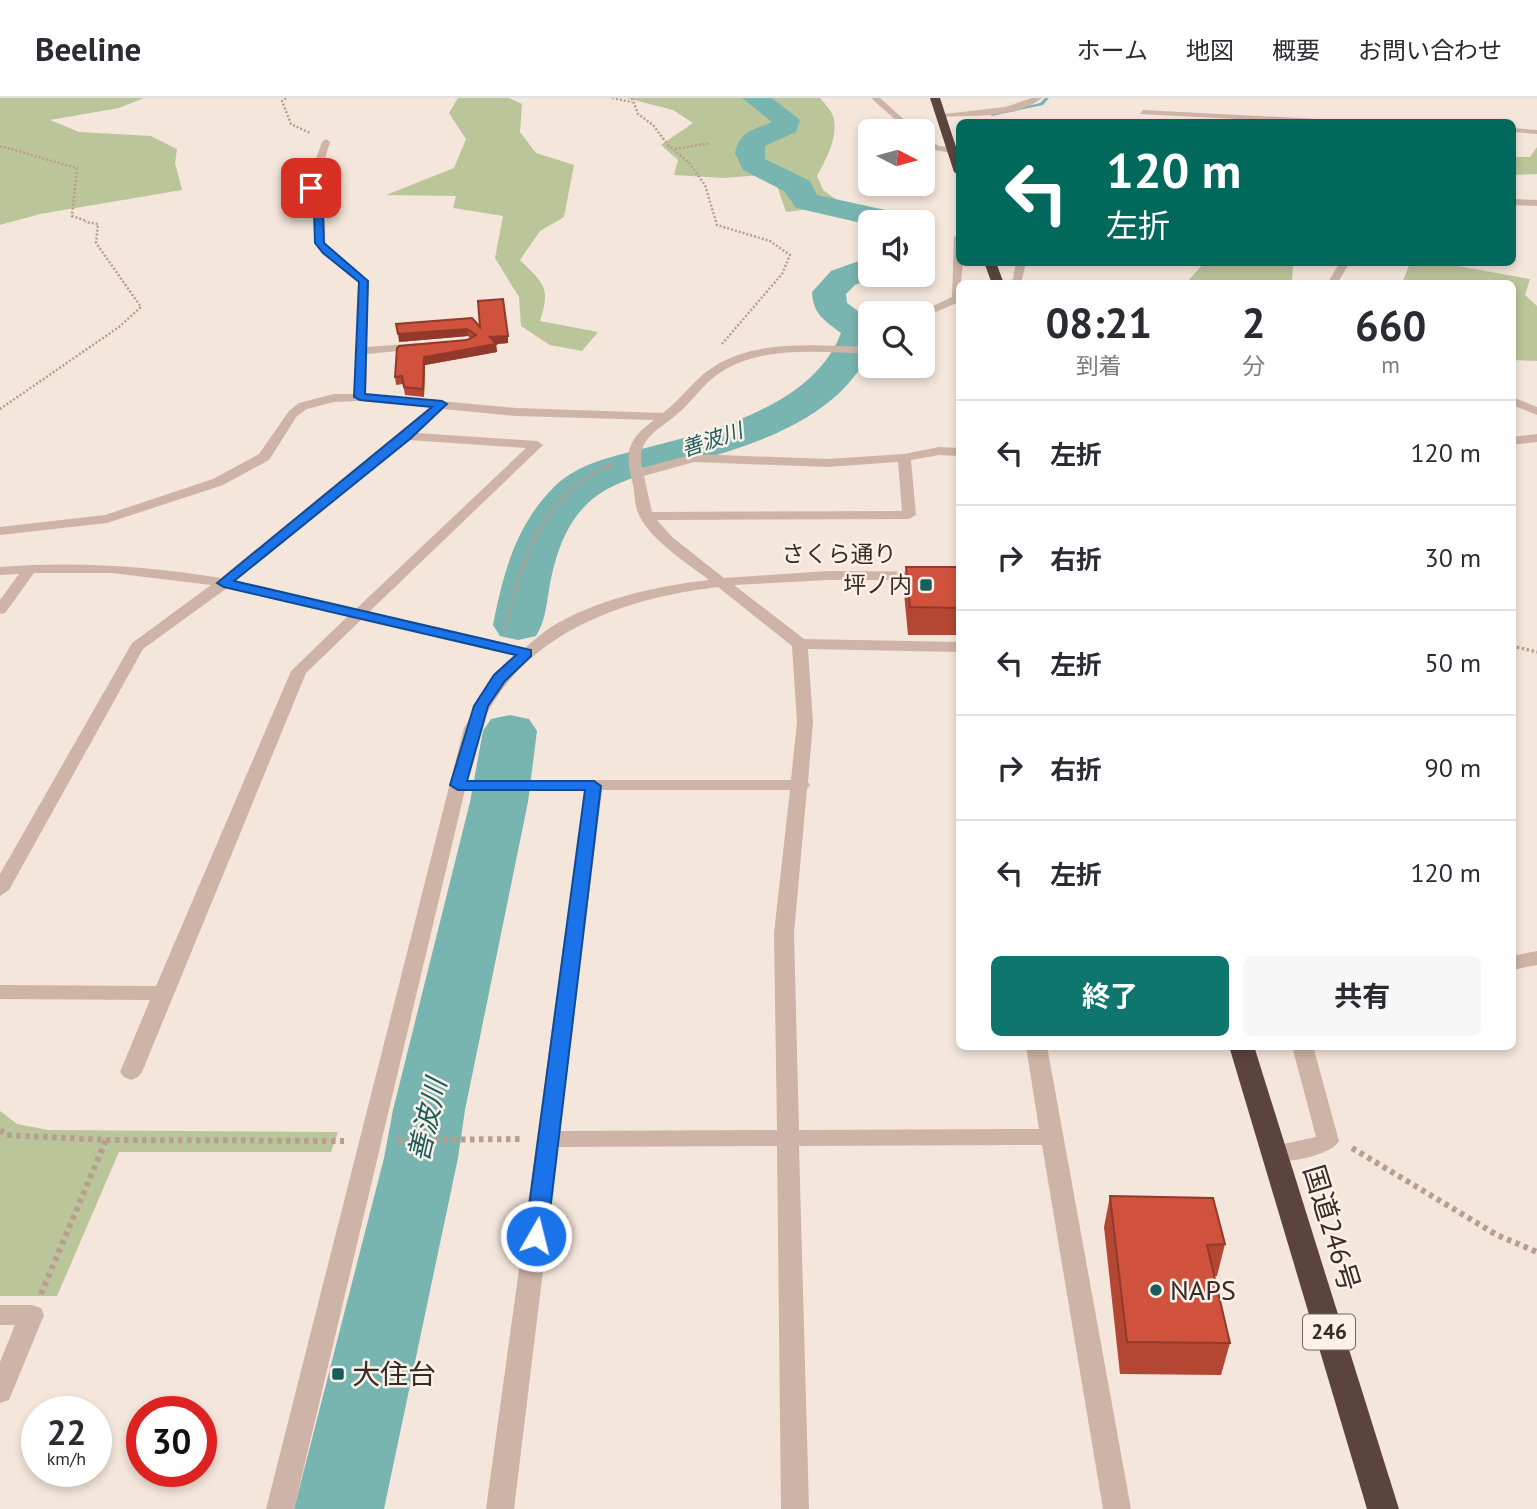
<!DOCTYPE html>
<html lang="ja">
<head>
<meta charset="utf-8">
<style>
  body { margin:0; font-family:"PT Sans","Noto Sans JP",sans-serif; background:#f7f7f7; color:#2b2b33; height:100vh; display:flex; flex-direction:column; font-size:26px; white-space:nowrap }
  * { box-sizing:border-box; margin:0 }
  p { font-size:23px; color:#7c7c81 }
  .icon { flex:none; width:38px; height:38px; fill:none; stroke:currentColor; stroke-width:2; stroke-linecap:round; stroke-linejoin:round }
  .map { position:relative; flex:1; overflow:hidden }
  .panel { position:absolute; left:956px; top:182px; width:560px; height:770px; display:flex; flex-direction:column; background:#fff; border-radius:10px; box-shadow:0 4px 10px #0003 }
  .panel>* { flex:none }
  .guide { position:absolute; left:956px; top:21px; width:560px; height:147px; border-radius:10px; box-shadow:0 4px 10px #0003; background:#00695c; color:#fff; overflow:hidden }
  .needle { width:46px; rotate:96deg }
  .controls { position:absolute; left:858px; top:21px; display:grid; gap:14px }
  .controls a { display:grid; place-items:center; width:77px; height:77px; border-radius:10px; background:#fff; box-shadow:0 4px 10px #0003; font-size:35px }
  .speed { position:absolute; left:21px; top:1298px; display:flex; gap:14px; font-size:35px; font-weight:700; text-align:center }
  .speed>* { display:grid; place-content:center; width:91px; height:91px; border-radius:50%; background:#fff; box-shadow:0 4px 10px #0003; line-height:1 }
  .speed small { font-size:18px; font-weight:400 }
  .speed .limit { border:10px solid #d22; background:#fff; color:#111 }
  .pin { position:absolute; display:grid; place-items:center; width:60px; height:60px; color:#fff; margin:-30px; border-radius:14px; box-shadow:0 4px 10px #0006 }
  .me { position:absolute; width:77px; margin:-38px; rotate:8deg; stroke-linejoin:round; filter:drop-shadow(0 0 5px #0008) }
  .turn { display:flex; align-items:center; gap:24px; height:147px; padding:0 35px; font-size:32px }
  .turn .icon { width:91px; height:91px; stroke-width:2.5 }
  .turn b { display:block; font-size:49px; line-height:60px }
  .eta { display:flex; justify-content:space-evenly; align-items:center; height:119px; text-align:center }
  .eta b { font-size:42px; font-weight:700; line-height:49px }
  .cta { display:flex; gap:14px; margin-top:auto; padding:14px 35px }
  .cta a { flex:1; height:80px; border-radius:10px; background:#0f766e; color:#fff; font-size:28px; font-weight:700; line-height:80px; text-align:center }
  .cta a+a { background:#f7f7f7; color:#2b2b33 }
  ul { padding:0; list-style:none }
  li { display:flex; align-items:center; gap:21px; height:105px; padding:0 35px; border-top:2px solid #e1e1e2 }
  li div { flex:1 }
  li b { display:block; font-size:26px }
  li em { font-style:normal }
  header { display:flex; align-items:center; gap:42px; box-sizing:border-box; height:98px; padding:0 35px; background:#fff; border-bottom:2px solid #e1e1e2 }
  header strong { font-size:33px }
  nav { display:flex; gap:38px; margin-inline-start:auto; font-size:24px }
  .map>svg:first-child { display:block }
</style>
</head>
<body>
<header>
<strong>Beeline</strong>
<nav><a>ホーム</a><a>地図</a><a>概要</a><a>お問い合わせ</a></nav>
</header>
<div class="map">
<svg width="1537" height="1411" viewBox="0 0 1537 1411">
  <rect width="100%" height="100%" fill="#f4e6db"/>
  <g fill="#bbc59a">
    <path d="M 0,0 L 144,0 L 119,10 L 50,22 L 79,34 L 151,38 L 177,51 L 175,65 L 182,92 L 40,116 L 0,127 Z"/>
    <path d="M 458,0 L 509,0 L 522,6 L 520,34 L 536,55 L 574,67 L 564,119 L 540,133 L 520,162 C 544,186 551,189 540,223 L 598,234 L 582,253 L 550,247 L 521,228 L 519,199 L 495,160 L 503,118 L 453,110 L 456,98 L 386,97 L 454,70 L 466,41 L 449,15 Z"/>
    <path d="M 626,0 L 820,0 C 824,5 831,12 833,18 C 839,39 826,61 817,78 L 823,92 L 844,107 L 786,114 L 773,76 L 724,80 L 674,77 L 678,62 L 661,47 L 693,25 L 673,12 Z"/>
    <path d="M 1537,49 L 1537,76 L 1512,77 L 1512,59 L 1530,59 Z"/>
    <path d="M 1204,165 L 1293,165 L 1292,185 L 1187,184 Z"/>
    <path d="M 1410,165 L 1441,165 L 1530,181 L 1525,197 L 1537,208 L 1537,263 L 1512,262 L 1512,186 L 1402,185 Z"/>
    <path d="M 0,1013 L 17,1026 L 48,1032 L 338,1034 L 331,1054 L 119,1054 L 57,1198 L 0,1198 Z"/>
  </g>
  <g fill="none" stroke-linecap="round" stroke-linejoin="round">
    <path fill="#78b4b0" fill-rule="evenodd" d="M 1045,0 L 1049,0 L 1043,7 L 992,18 L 990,17 L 1040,5 Z"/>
    <g fill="#78b4b0" fill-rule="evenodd">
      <path d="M 742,0 L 772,0 L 800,22 L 796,34 L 765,48 L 765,61 L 810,83 L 817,97 L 908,117 L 913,124 L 870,124 L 870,127 L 796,110 L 784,93 L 743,72 L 735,55 C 741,32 752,33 772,24 Z"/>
      <path d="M 870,159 L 870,177 L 880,177 L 855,187 L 846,196 L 847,205 L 870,222 C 870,232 871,244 870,254 C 869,262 861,270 856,276 C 819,327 742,351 684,366 C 651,375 613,381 587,406 C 564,428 554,462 549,492 C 546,509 545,524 536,538 L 518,542 L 500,538 L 493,527 C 503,476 516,426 555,388 C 582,362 622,357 657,347 C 723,330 815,304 841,235 C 824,222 813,216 812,194 L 831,173 Z"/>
      <path d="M 510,617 L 529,621 L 537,633 L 528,704 L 465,1012 L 458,1060 L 384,1411 L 294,1411 L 384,1060 L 393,1012 L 470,704 L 483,633 L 491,621 Z"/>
    </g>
    <g stroke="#b99e90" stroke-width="2.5" stroke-dasharray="2 2" stroke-linecap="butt">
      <path d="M 286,0 L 282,3 L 291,26 L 310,35"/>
      <path d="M 612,0 L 632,4"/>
      <path d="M 632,0 L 638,16 L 653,27 L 668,47 L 689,65 L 705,87 L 717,127 L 770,143 L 790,157 L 782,176 L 722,246"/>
      <path d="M 0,48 L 77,70 L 72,118 L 87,123"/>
      <path d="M 675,51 L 710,45"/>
      <path d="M 0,311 L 119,229 L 141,209 L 96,145 L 98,126 L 85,124"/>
      <path d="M 606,369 L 613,366"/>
    </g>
    <g stroke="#b99e90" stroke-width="3.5" stroke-dasharray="2.5 2.5" stroke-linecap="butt">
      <path d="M 505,531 C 523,461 539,399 610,367"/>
      <path d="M 1512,548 L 1537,554"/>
    </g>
    <g stroke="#b99e90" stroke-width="6" stroke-dasharray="4.5 4.5" stroke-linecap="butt">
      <path d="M 0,1032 L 6,1037 L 106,1042 L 344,1043"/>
      <path d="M 398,1042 L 522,1041"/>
      <path d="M 1352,1050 L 1497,1137 L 1537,1154"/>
      <path d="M 41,1196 L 106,1042"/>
    </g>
    <g fill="#cdb4a6" fill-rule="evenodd">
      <path d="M 871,0 L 880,0 L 917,33 L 908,33 Z"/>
      <path d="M 1032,0 L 1042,0 C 1016,21 971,17 940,19 L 936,17 L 1005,9 Z"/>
      <path d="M 1143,12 L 1335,22 L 1339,24 L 1298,24 L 1140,16 Z"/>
      <path d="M 1512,30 L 1537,32 L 1537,36 L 1512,34 Z"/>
      <path d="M 922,39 L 939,48 L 959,50 L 959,56 L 934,52 L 922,45 Z"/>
      <path d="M 326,41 L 330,44 L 316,90 L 323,110 L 325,145 L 368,183 L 367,249 L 419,245 L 425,248 L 419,251 L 367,256 L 366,296 L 516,310 L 663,315 C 679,303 691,286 706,274 C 752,239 816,248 870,249 L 870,255 C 819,255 758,245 714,279 C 700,290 690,306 676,317 C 657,333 636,341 642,370 L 694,356 L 827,361 L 904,356 L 939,349 L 959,350 L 959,358 L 939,357 L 911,362 L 916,417 L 909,421 L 657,422 L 672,439 L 724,480 L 828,473 L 959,474 L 959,482 L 828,482 L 734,487 L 804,541 L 959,544 L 959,554 L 808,551 L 813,624 L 808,684 L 810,687 L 807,691 L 794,835 L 799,1032 L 1039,1031 L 1026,948 L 1047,948 L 1131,1411 L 1103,1411 L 1042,1047 L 799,1048 L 809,1411 L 781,1411 L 777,1048 L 558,1049 L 514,1411 L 486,1411 L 585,692 L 465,692 L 294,1411 L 266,1411 L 464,630 L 501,570 L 516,557 L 362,521 L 306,575 L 142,974 L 138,979 L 131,982 L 124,979 L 120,974 L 150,902 L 0,901 L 0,887 L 156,888 L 291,573 L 348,518 L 227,490 L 143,551 L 9,792 L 0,798 L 0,776 L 132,545 L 211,487 L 112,475 L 34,475 L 5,515 L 0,516 L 0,502 L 19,476 L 0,477 L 0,469 C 74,463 147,468 221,480 L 430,309 L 360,303 L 334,304 L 307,311 L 297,318 L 269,362 L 223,387 L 107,425 L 0,437 L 0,429 L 105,417 L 213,381 L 259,356 L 289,313 L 299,305 L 334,296 L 354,296 L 358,184 L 322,155 L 315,145 L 313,110 L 306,90 L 322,44 ZM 443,311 L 516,318 L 654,322 C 629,341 624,352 632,382 C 635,393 634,409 640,419 C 654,445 686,464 709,482 C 656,488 597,501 551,529 C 542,535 533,543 525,550 L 369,514 L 543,347 L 537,343 L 417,335 ZM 409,342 L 526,350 L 356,511 L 235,483 ZM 694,364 L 827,369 L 898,364 L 902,413 L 652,414 L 644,378 ZM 718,489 L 792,548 L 797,624 L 791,682 L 468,682 C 472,665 474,645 480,630 C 521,535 624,500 718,489 ZM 602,692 L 790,692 L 774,835 L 777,1032 L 560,1033 Z"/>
      <path d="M 1512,101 L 1537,102 L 1537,108 L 1512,107 Z"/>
      <path d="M 959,136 L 959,164 L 963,164 L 959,204 L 922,220 L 922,215 L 918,215 L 952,199 L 954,139 Z"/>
      <path d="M 1016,164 L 1026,164 L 1021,186 L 1004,186 L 1013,181 Z"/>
      <path d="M 1340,164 L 1350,164 L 1337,186 L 1327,186 Z"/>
      <path d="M 1512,299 L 1537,309 L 1537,317 L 1512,307 Z"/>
      <path d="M 1537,336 L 1537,344 L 1512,347 L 1512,339 Z"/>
      <path d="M 1537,853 L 1537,867 L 1512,872 L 1512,858 Z"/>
      <path d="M 1292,948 L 1313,948 L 1339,1043 C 1331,1058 1282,1067 1266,1062 L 1263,1056 L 1266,1050 L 1316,1039 Z"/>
      <path d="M 0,1207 L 32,1207 L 41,1210 L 44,1217 L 9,1302 L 0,1305 L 0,1264 L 15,1227 L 0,1227 Z"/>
    </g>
    <g fill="#5b443e" fill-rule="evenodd">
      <path d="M 930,0 L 940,0 L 959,58 L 959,77 L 954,74 Z"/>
      <path d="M 984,164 L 996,164 L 1004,186 L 992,186 Z"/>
      <path d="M 1229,948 L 1254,948 L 1399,1411 L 1367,1411 Z"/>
    </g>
  </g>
  <g fill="#b34734">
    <path d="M 480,229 L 508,245 L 496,246 L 497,254 L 425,267 L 424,299 L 405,297 L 403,286 L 396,287 L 395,279 L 470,240 L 468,238 L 399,244 Z"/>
    <path d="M 906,469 L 959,469 L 959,537 L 908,537 L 904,495 Z"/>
    <path d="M 1110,1098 L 1225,1146 L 1217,1178 L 1214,1178 L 1230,1245 L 1221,1277 L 1120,1276 L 1104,1129 Z"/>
  </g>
  <g fill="#92392b">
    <path d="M 467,231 L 468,238 L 399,244 L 398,236 Z"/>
    <path d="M 508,238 L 508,245 L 496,246 L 497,254 L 425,267 L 424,299 L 423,291 L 424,259 L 490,239 Z"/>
  </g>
  <g fill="#d0523d" stroke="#92392b" stroke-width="2">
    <path d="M 503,201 L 508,238 L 490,239 L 496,246 L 424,259 L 423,291 L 404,289 L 402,278 L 395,279 L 397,250 L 399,248 L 467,242 L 476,237 L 467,231 L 398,236 L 396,226 L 472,220 L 480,229 L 478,203 Z"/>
    <path d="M 906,469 L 959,469 L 959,510 L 910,509 Z"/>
    <path d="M 1110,1098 L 1213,1100 L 1225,1146 L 1207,1147 L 1230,1245 L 1127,1244 Z"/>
  </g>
  <path fill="#1a73e8" stroke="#114b97" stroke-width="2" d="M 311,87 C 326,99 323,127 324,145 L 368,183 L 365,296 L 442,303 L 447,306 L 410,341 L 234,483 L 531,552 L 531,558 L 505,583 L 488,608 L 467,683 L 594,683 L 601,688 L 547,1138 L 544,1144 L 536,1146 L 528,1144 L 525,1138 L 585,692 L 458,692 L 450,687 L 474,608 L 494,577 L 516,557 L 224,489 L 217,485 L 432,309 L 360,302 L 354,299 L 359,184 L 323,155 L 315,145 L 314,110 L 307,90 Z"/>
  <g fill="#195e5c" stroke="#fbf1e8" stroke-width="2.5">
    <rect x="919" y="480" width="14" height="14" rx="3.5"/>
    <circle cx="1156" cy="1192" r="7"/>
    <rect x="331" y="1269" width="14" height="14" rx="3.5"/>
  </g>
  <g text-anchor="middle" stroke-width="5" stroke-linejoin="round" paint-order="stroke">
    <g font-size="21" font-style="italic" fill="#195e5c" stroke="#fbf1e8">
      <text transform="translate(712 342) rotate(-19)" y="7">善波川</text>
    </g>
    <rect fill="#fbf1e8" stroke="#736662" stroke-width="2" x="1303" y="1216.5" width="52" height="35" rx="5"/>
    <g font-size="21" font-weight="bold" fill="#392b28">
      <text x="1329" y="1241">246</text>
    </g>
    <g font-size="23" fill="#392b28" stroke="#fbf1e8">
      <text x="839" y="464">さくら通り</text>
    </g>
    <g font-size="23" fill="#392b28" stroke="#fbf1e8" text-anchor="end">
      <text x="912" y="495">坪ノ内</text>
    </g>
    <g font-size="28" font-style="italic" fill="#195e5c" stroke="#fbf1e8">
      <text transform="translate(427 1022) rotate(-77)" y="10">善波川</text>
    </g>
    <g font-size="28" fill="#392b28" stroke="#fbf1e8">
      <text transform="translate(1332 1130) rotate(73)" y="10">国道246号</text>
    </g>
    <g font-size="28" fill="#392b28" stroke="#fbf1e8" text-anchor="start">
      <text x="1170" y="1202">NAPS</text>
      <text x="352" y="1286">大住台</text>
    </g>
  </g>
</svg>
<div class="controls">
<a><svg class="needle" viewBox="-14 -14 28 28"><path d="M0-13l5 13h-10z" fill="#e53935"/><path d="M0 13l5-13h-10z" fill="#7c7c81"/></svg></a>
<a><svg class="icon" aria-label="sound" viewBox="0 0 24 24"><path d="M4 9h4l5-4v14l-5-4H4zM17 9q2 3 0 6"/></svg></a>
<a><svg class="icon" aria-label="search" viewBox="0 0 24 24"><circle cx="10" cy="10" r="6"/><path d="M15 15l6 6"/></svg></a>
</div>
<div class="speed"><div>22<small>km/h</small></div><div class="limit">30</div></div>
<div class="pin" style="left:311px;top:90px;background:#d93025"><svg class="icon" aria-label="arrive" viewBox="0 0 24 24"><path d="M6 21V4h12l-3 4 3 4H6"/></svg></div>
<svg class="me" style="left:536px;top:1138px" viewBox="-20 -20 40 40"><circle r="17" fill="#1a73e8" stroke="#fff" stroke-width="3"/><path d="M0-11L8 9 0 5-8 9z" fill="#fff"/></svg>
<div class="guide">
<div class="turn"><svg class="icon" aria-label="left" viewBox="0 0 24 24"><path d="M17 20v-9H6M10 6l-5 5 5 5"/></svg><div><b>120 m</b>左折</div></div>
</div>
<section class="panel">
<div class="eta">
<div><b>08:21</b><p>到着</p></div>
<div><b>2</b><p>分</p></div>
<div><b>660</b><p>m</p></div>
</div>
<ul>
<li><svg class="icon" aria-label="left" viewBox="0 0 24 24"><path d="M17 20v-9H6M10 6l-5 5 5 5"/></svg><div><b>左折</b></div><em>120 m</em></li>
<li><svg class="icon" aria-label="right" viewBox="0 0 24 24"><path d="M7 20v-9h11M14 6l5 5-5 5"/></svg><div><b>右折</b></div><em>30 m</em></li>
<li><svg class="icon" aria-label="left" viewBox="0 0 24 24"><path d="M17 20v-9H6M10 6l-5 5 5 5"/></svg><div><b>左折</b></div><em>50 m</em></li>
<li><svg class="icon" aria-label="right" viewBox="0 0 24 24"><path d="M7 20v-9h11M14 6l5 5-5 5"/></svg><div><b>右折</b></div><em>90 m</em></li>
<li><svg class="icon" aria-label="left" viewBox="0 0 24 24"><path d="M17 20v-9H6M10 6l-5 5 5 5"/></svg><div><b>左折</b></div><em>120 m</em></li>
</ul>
<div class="cta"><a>終了</a><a>共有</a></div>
</section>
</div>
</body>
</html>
